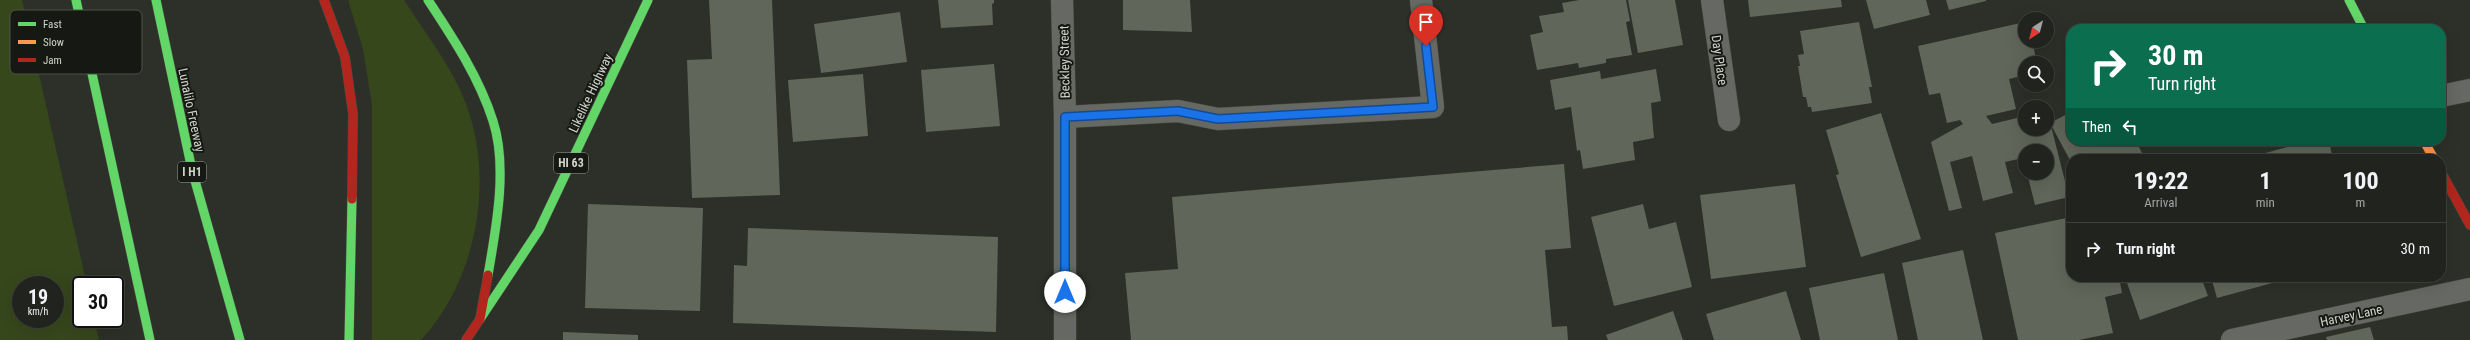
<!DOCTYPE html>
<html lang="en">
<head>
<meta charset="utf-8">
<style>
  body { margin:0; font-family:"Roboto Condensed",sans-serif; background:#292c27; color:#f1f3f6; height:100vh; display:flex; flex-direction:column; font-size:15px; white-space:nowrap }
  * { box-sizing:border-box; margin:0 }
  p { font-size:13px; color:#a2a4a4 }
  .icon { flex:none; width:22px; height:22px; fill:none; stroke:currentColor; stroke-width:2; stroke-linecap:round; stroke-linejoin:round }
  .map { position:relative; flex:1; overflow:hidden }
  .sheet { position:absolute; left:2066px; top:154px; width:380px; height:128px; display:flex; flex-direction:column; background:#21241e; border-radius:16px; box-shadow:0 4px 16px #0002,0 0 0 1px #3e413c }
  .sheet>* { flex:none }
  .top-card { position:absolute; left:2066px; top:24px; width:380px; height:122px; border-radius:16px; box-shadow:0 4px 16px #0002,0 0 0 1px #3e413c; background:#0b6e4f; color:#fff; overflow:hidden }
  .needle { width:26px; rotate:216deg }
  .controls { position:absolute; left:2018px; top:12px; display:grid; gap:8px }
  .controls a { display:grid; place-items:center; width:36px; height:36px; border-radius:50%; background:#21241e; box-shadow:0 4px 16px #0002,0 0 0 1px #3e413c; font-size:20px }
  .speed { position:absolute; left:12px; top:276px; display:flex; gap:8px; font-size:20px; font-weight:700; text-align:center }
  .speed>* { display:grid; place-content:center; width:52px; height:52px; border-radius:50%; background:#21241e; box-shadow:0 4px 16px #0002,0 0 0 1px #3e413c; line-height:1 }
  .speed small { font-size:10px; font-weight:400 }
  .speed .limit { border:2px solid #111; border-radius:6px; background:#fff; color:#111 }
  .pin { position:absolute; display:grid; place-items:center; width:34px; height:34px; color:#fff; margin:-41px -17px; border-radius:50% 50% 50% 0; rotate:-45deg; box-shadow:0 0 4px #0007 }
  .pin .icon { rotate:45deg }
  .me { position:absolute; width:44px; margin:-22px; rotate:0deg; stroke-linejoin:round; filter:drop-shadow(0 0 3px #0008) }
  .turn { display:flex; align-items:center; gap:14px; height:84px; padding:0 16px; font-size:18px }
  .turn .icon { width:52px; height:52px; stroke-width:2.5 }
  .turn b { display:block; font-size:28px; line-height:34px }
  .then { display:flex; align-items:center; height:38px; padding:0 16px; background:#0003; gap:8px; font-size:15px }
  .eta { display:flex; justify-content:space-evenly; align-items:center; height:68px; text-align:center }
  .eta b { font-size:24px; font-weight:700; line-height:28px }
  ul { padding:0; list-style:none }
  li { display:flex; align-items:center; gap:12px; height:52px; padding:0 16px; border-top:1px solid #3e413c }
  li div { flex:1 }
  li b { display:block; font-size:15px }
  li em { font-style:normal }
  .map>svg:first-child { display:block }
</style>
</head>
<body>
<div class="map">
<svg width="2470" height="340" viewBox="0 0 2470 340">
  <rect width="100%" height="100%" fill="#2c3028"/>
  <g fill="#37471c" fill-rule="evenodd">
    <path d="M 0,0 L 22,0 L 87,285 L 81,285 L 81,319 L 94,319 L 99,340 L 0,340 ZM 21,285 L 55,285 L 55,319 L 21,319 Z"/>
    <path d="M 348,0 L 404,0 C 428,38 457,72 470,116 C 493,190 474,283 421,340 L 372,340 L 372,105 L 363,49 Z"/>
  </g>
  <g fill="#606659">
    <path d="M 709,0 L 772,0 L 780,195 L 692,198 L 687,60 L 712,59 Z"/>
    <path d="M 938,0 L 994,0 L 994,3 L 992,4 L 993,25 L 941,28 Z"/>
    <path d="M 1123,0 L 1190,0 L 1192,32 L 1123,30 Z"/>
    <path d="M 1579,0 L 1626,0 L 1630,21 L 1626,22 L 1632,55 L 1606,59 L 1606,63 L 1579,68 L 1578,63 L 1537,70 L 1530,35 L 1543,32 L 1539,16 L 1564,12 L 1562,3 Z"/>
    <path d="M 1628,0 L 1675,0 L 1683,45 L 1638,53 Z"/>
    <path d="M 1748,0 L 1841,0 L 1842,7 L 1750,17 Z"/>
    <path d="M 1866,0 L 1926,0 L 1930,15 L 1874,29 Z"/>
    <path d="M 1946,0 L 1986,0 L 1986,1 L 1949,10 Z"/>
    <path d="M 900,12 L 907,62 L 821,73 L 814,24 Z"/>
    <path d="M 1859,22 L 1872,87 L 1869,87 L 1872,103 L 1812,112 L 1811,107 L 1808,107 L 1806,97 L 1803,97 L 1798,66 L 1800,66 L 1798,55 L 1804,54 L 1800,31 Z"/>
    <path d="M 2025,22 L 2025,41 L 2032,41 L 2037,63 L 2025,63 L 2025,75 L 2009,79 L 2016,109 L 1986,116 L 1992,124 L 2025,116 L 2025,129 L 2047,129 L 2048,114 L 2069,197 L 2035,205 L 2027,173 L 2047,173 L 2047,151 L 2025,151 L 2025,162 L 2023,158 L 2005,162 L 2013,193 L 1983,201 L 1972,156 L 1950,162 L 1962,208 L 1949,211 L 1931,142 L 1963,124 L 1960,120 L 1947,123 L 1940,93 L 1929,95 L 1918,46 Z"/>
    <path d="M 994,64 L 1000,126 L 926,132 L 921,70 Z"/>
    <path d="M 1656,69 L 1661,101 L 1651,103 L 1654,138 L 1633,142 L 1635,160 L 1583,169 L 1580,150 L 1577,151 L 1571,107 L 1555,110 L 1550,80 L 1600,71 L 1601,79 Z"/>
    <path d="M 863,74 L 868,136 L 793,142 L 788,80 Z"/>
    <path d="M 2071,112 L 2071,141 L 2136,141 L 2144,157 L 2140,159 L 2071,159 L 2071,162 L 2050,123 Z"/>
    <path d="M 1881,113 L 1921,239 L 1861,257 L 1836,175 L 1839,174 L 1826,130 Z"/>
    <path d="M 2309,141 L 2329,141 L 2332,155 L 2339,153 L 2341,159 L 2244,159 Z"/>
    <path d="M 1564,164 L 1571,248 L 1545,250 L 1552,327 L 1567,326 L 1568,340 L 1131,340 L 1125,273 L 1178,269 L 1172,197 Z"/>
    <path d="M 1795,184 L 1806,267 L 1711,279 L 1700,195 Z"/>
    <path d="M 588,204 L 703,208 L 700,311 L 585,308 Z"/>
    <path d="M 1643,204 L 1649,229 L 1676,222 L 1692,287 L 1614,306 L 1591,217 Z"/>
    <path d="M 2071,217 L 2071,277 L 2119,277 L 2122,293 L 2105,297 L 2113,333 L 2079,340 L 2018,340 L 1995,233 Z"/>
    <path d="M 748,228 L 998,237 L 996,332 L 733,323 L 734,265 L 747,266 Z"/>
    <path d="M 1963,250 L 1983,340 L 1918,340 L 1902,263 Z"/>
    <path d="M 1884,273 L 1898,340 L 1820,340 L 1809,288 Z"/>
    <path d="M 2125,277 L 2201,277 L 2208,296 L 2140,320 Z"/>
    <path d="M 2211,277 L 2275,277 L 2276,282 L 2217,298 Z"/>
    <path d="M 1786,291 L 1801,340 L 1714,340 L 1706,314 Z"/>
    <path d="M 1673,311 L 1683,340 L 1608,340 L 1606,335 Z"/>
    <path d="M 2370,327 L 2374,340 L 2327,340 L 2326,337 Z"/>
    <path d="M 563,332 L 638,335 L 638,340 L 563,340 Z"/>
  </g>
  <g fill="none" stroke-linecap="round" stroke-linejoin="round">
    <g stroke="#494d45" stroke-width="23">
      <path id="lane" d="M 1065,117 L 1178,111 L 1218,119 L 1433,107 L 1421,0"/>
    </g>
    <g stroke="#494d45" stroke-width="23">
      <g id="street">
        <path d="M 1062,0 L 1065,117 L 1065,340"/>
        <path d="M 1712,0 L 1729,120"/>
        <path d="M 2441,96 L 2470,90"/>
        <path d="M 2232,340 L 2470,289"/>
      </g>
    </g>
    <g stroke="#494d45" stroke-width="10">
      <g id="fast">
        <path d="M 76,0 L 150,340"/>
        <path d="M 156,0 L 192,170 L 240,340"/>
        <path d="M 428,0 C 453,38 479,77 493,121 C 508,167 496,228 488,275"/>
        <path d="M 2349,0 L 2364,29"/>
        <path d="M 480,319 L 539,230 L 648,0"/>
        <path d="M 349,340 L 352,199"/>
      </g>
    </g>
    <g stroke="#494d45" stroke-width="10">
      <path id="slow" d="M 2424,141 L 2434,159"/>
    </g>
    <g stroke="#494d45" stroke-width="10">
      <g id="jam">
        <path d="M 324,0 L 345,57 L 353,114 L 352,199"/>
        <path d="M 2441,172 L 2470,225"/>
        <path d="M 466,340 L 480,319 L 488,275"/>
      </g>
    </g>
    <use href="#lane" stroke="#666863" stroke-width="22"/>
    <use href="#street" stroke="#666863" stroke-width="22"/>
    <use href="#fast" stroke="#63d668" stroke-width="9"/>
    <use href="#slow" stroke="#ff974d" stroke-width="9"/>
    <use href="#jam" stroke="#b3261e" stroke-width="9"/>
  </g>
  <g fill="none" stroke-linecap="round" stroke-linejoin="round">
    <g stroke="#114b97" stroke-width="10">
      <path id="route" d="M 1065,292 L 1065,117 L 1178,111 L 1218,119 L 1433,107 L 1426,46"/>
    </g>
    <use href="#route" stroke="#1a73e8" stroke-width="7"/>
  </g>
  <g text-anchor="middle" stroke-width="4" stroke-linejoin="round" paint-order="stroke">
    <g fill="#161913" stroke="#989c94" stroke-width="1">
      <rect x="554" y="153" width="34" height="20" rx="3"/>
      <rect x="178" y="162" width="28" height="20" rx="3"/>
    </g>
    <g font-size="12" font-weight="bold" fill="#d0d4cb">
      <text x="571" y="167">HI 63</text>
      <text x="192" y="176">I H1</text>
    </g>
    <g font-size="13" fill="#d0d4cb" stroke="#161913">
      <text transform="translate(1720 60) rotate(82)" y="5">Day Place</text>
      <text transform="translate(1064 62) rotate(-91)" y="5">Beckley Street</text>
      <text transform="translate(590 93) rotate(-65)" y="5">Likelike Highway</text>
      <text transform="translate(192 110) rotate(78)" y="5">Lunalilo Freeway</text>
      <text transform="translate(2351 315) rotate(-12)" y="5">Harvey Lane</text>
    </g>
  </g>
  <rect x="10" y="10" width="132" height="64" rx="6" fill="#161913" stroke="#4e514a" stroke-width="1"/>
  <rect x="18" y="22" width="18" height="4" fill="#63d668"/>
  <rect x="18" y="40" width="18" height="4" fill="#ff974d"/>
  <rect x="18" y="58" width="18" height="4" fill="#b3261e"/>
  <g font-size="11" fill="#d0d4cb">
    <text x="43" y="28">Fast</text>
    <text x="43" y="46">Slow</text>
    <text x="43" y="64">Jam</text>
  </g>
</svg>
<div class="controls">
<a><svg class="needle" viewBox="-14 -14 28 28"><path d="M0-13l5 13h-10z" fill="#e53935"/><path d="M0 13l5-13h-10z" fill="#a2a4a4"/></svg></a>
<a><svg class="icon" aria-label="search" viewBox="0 0 24 24"><circle cx="10" cy="10" r="6"/><path d="M15 15l6 6"/></svg></a>
<a>+</a>
<a>−</a>
</div>
<div class="speed"><div>19<small>km/h</small></div><div class="limit">30</div></div>
<div class="pin" style="left:1426px;top:46px;background:#d93025"><svg class="icon" aria-label="arrive" viewBox="0 0 24 24"><path d="M6 21V4h12l-3 4 3 4H6"/></svg></div>
<svg class="me" style="left:1065px;top:292px" viewBox="-20 -20 40 40"><circle r="19" fill="#fff"/><path d="M0-13L10 11 0 6-10 11z" fill="#1a73e8"/></svg>
<div class="top-card">
<div class="turn"><svg class="icon" aria-label="right" viewBox="0 0 24 24"><path d="M7 20v-9h11M14 6l5 5-5 5"/></svg><div><b>30 m</b>Turn right</div></div>
<div class="then">Then<svg class="icon" aria-label="left" viewBox="0 0 24 24"><path d="M17 20v-9H6M10 6l-5 5 5 5"/></svg></div>
</div>
<section class="sheet">
<div class="eta">
<div><b>19:22</b><p>Arrival</p></div>
<div><b>1</b><p>min</p></div>
<div><b>100</b><p>m</p></div>
</div>
<ul>
<li><svg class="icon" aria-label="right" viewBox="0 0 24 24"><path d="M7 20v-9h11M14 6l5 5-5 5"/></svg><div><b>Turn right</b></div><em>30 m</em></li>
</ul>
</section>
</div>
</body>
</html>
